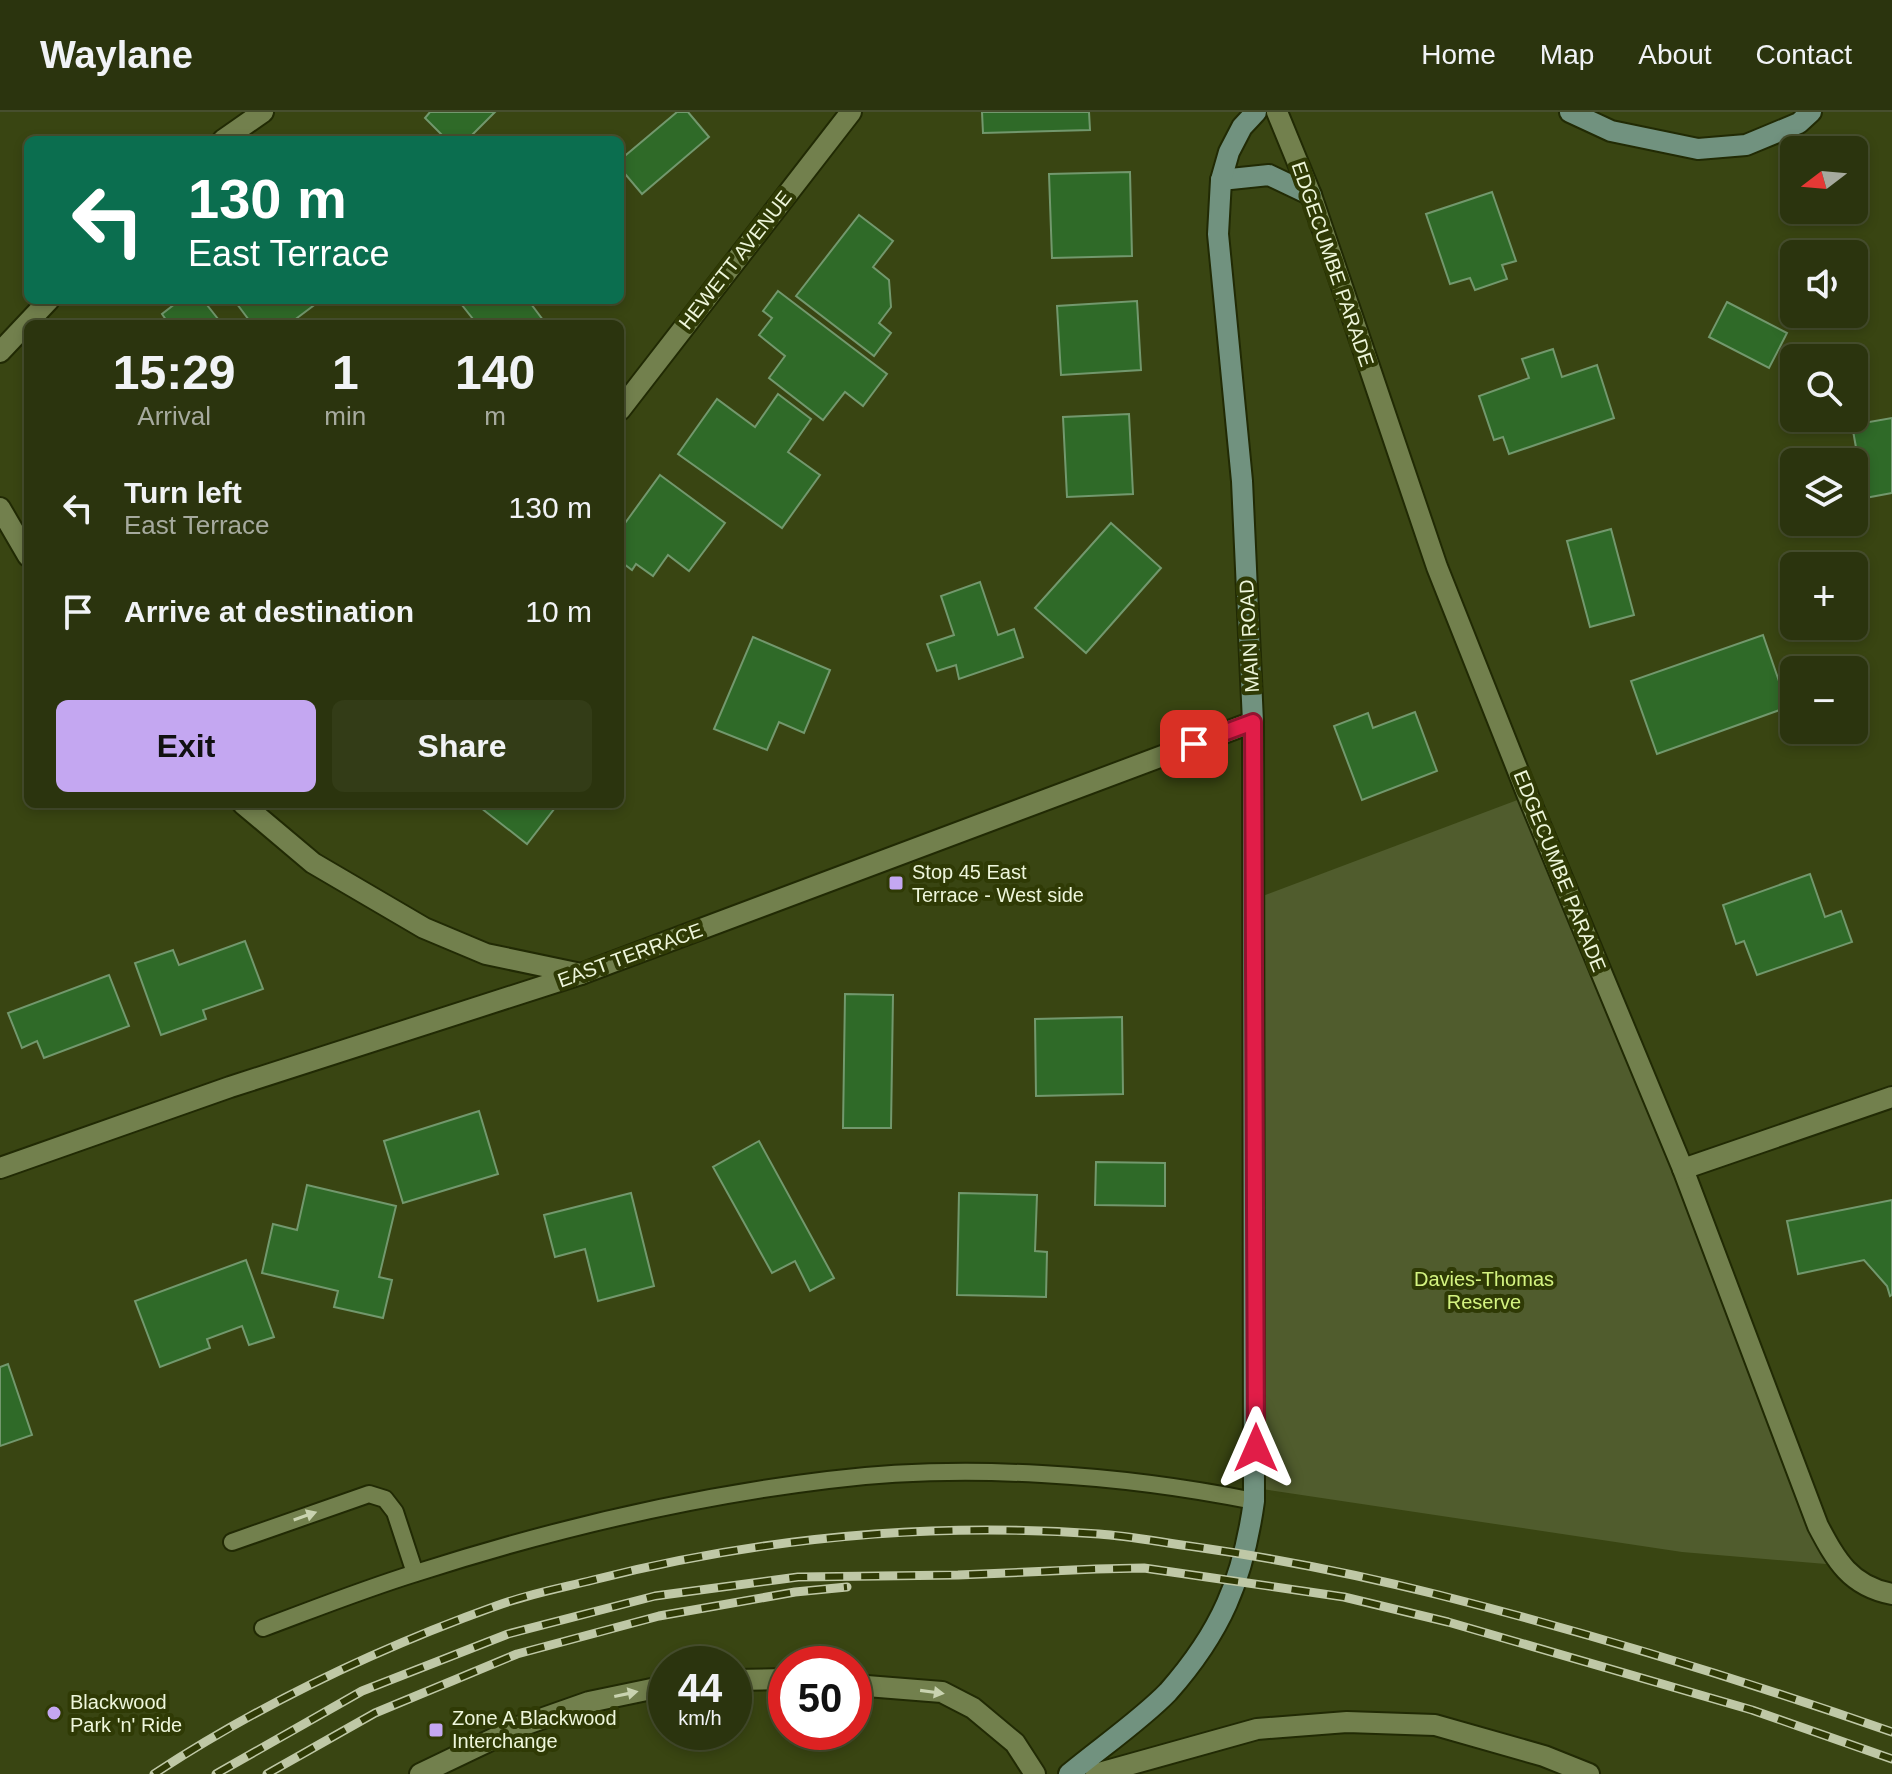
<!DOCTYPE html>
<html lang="en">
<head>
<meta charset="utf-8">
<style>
  body { margin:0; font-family:Helvetica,sans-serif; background:#333c17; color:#f1f3f6; height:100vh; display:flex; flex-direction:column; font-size:30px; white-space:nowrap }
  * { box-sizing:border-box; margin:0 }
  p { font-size:26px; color:#a6aa9e }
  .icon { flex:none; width:44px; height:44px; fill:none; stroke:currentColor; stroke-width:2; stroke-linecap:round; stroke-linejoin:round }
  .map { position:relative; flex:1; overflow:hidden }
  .panel { position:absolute; left:24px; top:208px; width:600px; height:488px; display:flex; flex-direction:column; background:#2b340e; border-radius:12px; box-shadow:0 4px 12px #0003,0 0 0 2px #474f2e }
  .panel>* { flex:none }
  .guide { position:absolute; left:24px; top:24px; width:600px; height:168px; border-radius:12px; box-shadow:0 4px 12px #0003,0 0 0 2px #474f2e; background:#0b6e4f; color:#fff; overflow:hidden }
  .needle { width:52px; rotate:254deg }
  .controls { position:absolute; left:1780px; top:24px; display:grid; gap:16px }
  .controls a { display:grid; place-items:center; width:88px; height:88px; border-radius:12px; background:#2b340e; box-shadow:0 4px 12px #0003,0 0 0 2px #474f2e; font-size:40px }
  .speed { position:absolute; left:648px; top:1534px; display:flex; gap:16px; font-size:40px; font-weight:700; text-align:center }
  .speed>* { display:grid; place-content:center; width:104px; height:104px; border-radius:50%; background:#2b340e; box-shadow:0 4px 12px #0003,0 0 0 2px #474f2e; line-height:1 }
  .speed small { font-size:20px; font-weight:400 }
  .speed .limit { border:12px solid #d22; background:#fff; color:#111 }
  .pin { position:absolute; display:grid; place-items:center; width:68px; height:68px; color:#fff; margin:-34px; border-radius:16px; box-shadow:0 4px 12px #0006 }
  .me { position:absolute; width:88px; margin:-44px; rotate:0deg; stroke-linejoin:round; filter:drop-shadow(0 0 6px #0008) }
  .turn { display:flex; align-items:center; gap:28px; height:168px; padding:0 32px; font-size:36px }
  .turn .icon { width:104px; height:104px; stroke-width:2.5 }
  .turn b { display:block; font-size:56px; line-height:68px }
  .eta { display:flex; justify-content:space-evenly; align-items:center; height:136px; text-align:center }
  .eta b { font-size:48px; font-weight:700; line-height:56px }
  .button { display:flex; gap:16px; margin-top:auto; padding:16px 32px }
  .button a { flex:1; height:92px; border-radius:12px; background:#c4a7f1; color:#111; font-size:32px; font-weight:700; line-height:92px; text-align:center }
  .button a+a { background:#333c17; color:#f1f3f6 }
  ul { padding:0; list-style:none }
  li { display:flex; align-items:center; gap:24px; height:104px; padding:0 32px }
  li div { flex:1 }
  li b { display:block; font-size:30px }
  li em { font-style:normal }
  header { display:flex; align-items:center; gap:48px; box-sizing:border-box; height:112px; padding:0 40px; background:#2b340e; border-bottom:2px solid #474f2e }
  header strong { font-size:38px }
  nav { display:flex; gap:44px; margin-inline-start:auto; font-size:28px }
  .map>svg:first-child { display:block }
</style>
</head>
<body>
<header>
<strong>Waylane</strong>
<nav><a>Home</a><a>Map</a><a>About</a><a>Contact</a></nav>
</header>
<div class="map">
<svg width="1892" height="1662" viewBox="0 0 1892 1662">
  <rect width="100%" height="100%" fill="#394512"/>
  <path fill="#505c2d" d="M 1528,684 L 1838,1453 L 1682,1440 L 1255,1376 L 1252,788 Z"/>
  <g fill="#2f6a28" stroke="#72986d" stroke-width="2">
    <path d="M 430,0 L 495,0 L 467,28 L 447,28 L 425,6 Z"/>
    <path d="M 677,0 L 688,0 L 709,25 L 642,82 L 620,56 L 620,48 Z"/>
    <path d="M 982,0 L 1089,0 L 1090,18 L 983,21 Z"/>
    <path d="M 1130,60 L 1132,144 L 1052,146 L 1049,62 Z"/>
    <path d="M 1492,80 L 1516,149 L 1502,153 L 1507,167 L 1475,178 L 1470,166 L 1450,172 L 1426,102 Z"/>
    <path d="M 859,103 L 893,129 L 873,155 L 889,168 L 891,195 L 879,211 L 891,221 L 874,244 L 796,184 Z"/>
    <path d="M 778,179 L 887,262 L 863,294 L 845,280 L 823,308 L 769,266 L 785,244 L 759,223 L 772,206 L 763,199 Z"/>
    <path d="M 180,188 L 203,188 L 222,212 L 169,212 L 162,202 Z"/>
    <path d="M 234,188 L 321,188 L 289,212 L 252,212 Z"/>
    <path d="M 458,188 L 528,188 L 546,212 L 477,212 Z"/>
    <path d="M 1137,189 L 1141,258 L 1061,263 L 1057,194 Z"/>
    <path d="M 1727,190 L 1787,221 L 1769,256 L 1709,225 Z"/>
    <path d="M 1553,237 L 1562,265 L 1597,253 L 1614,306 L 1509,342 L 1503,325 L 1494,328 L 1479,284 L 1529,266 L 1522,247 Z"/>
    <path d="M 778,282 L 811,307 L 788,340 L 820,363 L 782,416 L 678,342 L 717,287 L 755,315 Z"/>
    <path d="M 1129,302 L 1133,382 L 1067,385 L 1063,305 Z"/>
    <path d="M 1892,306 L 1892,381 L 1865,386 L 1852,313 Z"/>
    <path d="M 660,363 L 725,411 L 689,459 L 668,443 L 653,464 L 636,452 L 632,458 L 620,449 L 620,418 Z"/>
    <path d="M 1111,411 L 1161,456 L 1086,541 L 1035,496 Z"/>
    <path d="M 1611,417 L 1634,503 L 1590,515 L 1567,429 Z"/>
    <path d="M 980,470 L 998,523 L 1014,517 L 1023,545 L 959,567 L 956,553 L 937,559 L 927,532 L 954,523 L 941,484 Z"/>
    <path d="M 1763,523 L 1788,595 L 1657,642 L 1631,569 Z"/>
    <path d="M 753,525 L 830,558 L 804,621 L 779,610 L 767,638 L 714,617 Z"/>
    <path d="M 1415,600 L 1437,659 L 1362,688 L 1334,614 L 1368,601 L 1373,616 Z"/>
    <path d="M 476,692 L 558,692 L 527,732 Z"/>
    <path d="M 1810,762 L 1825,805 L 1841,799 L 1852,830 L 1757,863 L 1744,829 L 1736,832 L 1723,793 Z"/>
    <path d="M 245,829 L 263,877 L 203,898 L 206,907 L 161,923 L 135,851 L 173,838 L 179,853 Z"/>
    <path d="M 109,863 L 129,914 L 44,946 L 37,929 L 22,936 L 8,901 Z"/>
    <path d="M 845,882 L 893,883 L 891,1016 L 843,1016 Z"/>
    <path d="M 1122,905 L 1123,982 L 1036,984 L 1035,907 Z"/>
    <path d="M 479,999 L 498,1062 L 403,1091 L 384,1029 Z"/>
    <path d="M 759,1029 L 834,1166 L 810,1179 L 795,1149 L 772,1161 L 713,1055 Z"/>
    <path d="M 1096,1050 L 1165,1051 L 1165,1094 L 1095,1093 Z"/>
    <path d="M 307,1073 L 396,1094 L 379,1165 L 392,1168 L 383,1206 L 334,1195 L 338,1179 L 262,1161 L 273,1112 L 297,1118 Z"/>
    <path d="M 631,1081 L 654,1174 L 598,1189 L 585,1137 L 555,1145 L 544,1103 Z"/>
    <path d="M 959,1081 L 1037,1083 L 1035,1139 L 1047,1140 L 1046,1185 L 957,1183 Z"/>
    <path d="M 1892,1088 L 1892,1183 L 1890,1184 L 1887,1174 L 1864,1148 L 1798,1162 L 1787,1109 Z"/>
    <path d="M 246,1148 L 274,1225 L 249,1233 L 242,1214 L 207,1227 L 210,1236 L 160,1255 L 135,1189 Z"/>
    <path d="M 8,1252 L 32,1323 L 0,1334 L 0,1255 Z"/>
  </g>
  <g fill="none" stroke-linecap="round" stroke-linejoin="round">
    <g stroke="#212a04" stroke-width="20">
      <g id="service">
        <path d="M 232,1430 L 369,1382 L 385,1387 L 395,1400 L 415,1461"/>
        <path d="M 263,1516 C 314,1497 364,1477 416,1461 C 550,1418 688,1385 828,1368 C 964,1351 1120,1362 1254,1389"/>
      </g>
    </g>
    <g stroke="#212a04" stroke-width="24">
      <g id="minor">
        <path d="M 1277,0 L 1311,83 L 1437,455 L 1528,684 L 1683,1057 L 1818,1414 C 1836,1448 1850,1474 1892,1482"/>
        <path d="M 223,28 L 263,0"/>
        <path d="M 0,240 L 49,188"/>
        <path d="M 620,298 L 851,0"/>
        <path d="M 0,1056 L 230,975 L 581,862"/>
        <path d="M 1683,1057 L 1892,985"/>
        <path d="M 734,1568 L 786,1567"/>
        <path d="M 854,1573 L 942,1580 L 973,1596 L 1015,1631 L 1035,1662"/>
        <path d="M 420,1662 L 518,1615 L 589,1590 L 666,1574"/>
        <path d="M 1096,1662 L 1257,1617 L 1347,1610 L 1435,1613 L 1544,1644 L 1589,1662"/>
      </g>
    </g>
    <g stroke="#212a04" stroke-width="24">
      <g id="tertiary">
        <path d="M 0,396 L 28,444"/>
        <path d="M 243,692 L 313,751 L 424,816 L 486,842 L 581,862 L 1253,610"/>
      </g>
    </g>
    <g stroke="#212a04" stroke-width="24">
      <g id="secondary">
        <path d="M 1570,0 L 1611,19 L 1698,37 L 1746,33 L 1799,11 L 1811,0"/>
        <path d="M 1221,68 L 1269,63 L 1311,83"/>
        <path d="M 1069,1662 C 1099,1637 1142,1607 1168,1580 C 1221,1520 1243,1468 1254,1389 L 1253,610 L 1242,369 L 1218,122 L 1221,68 L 1229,40 L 1242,15 L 1256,0"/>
      </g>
    </g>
    <use href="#service" stroke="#72804d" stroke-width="16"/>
    <use href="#minor" stroke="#72804d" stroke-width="20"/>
    <use href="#tertiary" stroke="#72804d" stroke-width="20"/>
    <use href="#secondary" stroke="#71927f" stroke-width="20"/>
    <g stroke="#bfc8a6" stroke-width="9">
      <g id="rail">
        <path d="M 154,1662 C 261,1592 376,1537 496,1494 C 528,1482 561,1476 593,1468 C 758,1426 929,1410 1099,1422 C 1129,1424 1159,1430 1189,1434 C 1274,1446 1356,1462 1439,1483 C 1593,1522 1743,1568 1892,1620"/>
        <path d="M 216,1662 L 362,1579 L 508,1522 L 655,1484 L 798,1465 L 958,1463 L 1096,1457 L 1144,1456 L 1344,1485 L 1448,1510 L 1752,1598 L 1892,1647"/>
        <path d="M 267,1662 L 375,1601 L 517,1542 L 659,1504 L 795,1480 L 847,1475"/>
      </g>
    </g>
    <use href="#rail" stroke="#2f3a05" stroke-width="6" stroke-dasharray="18" stroke-linecap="butt"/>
  </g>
  <defs><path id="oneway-solid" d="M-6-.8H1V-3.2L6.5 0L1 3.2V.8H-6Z" transform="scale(2)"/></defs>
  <g fill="#c9d3b0">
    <use href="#oneway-solid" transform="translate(305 1404) rotate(-19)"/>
    <use href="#oneway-solid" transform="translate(932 1580) rotate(8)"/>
    <use href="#oneway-solid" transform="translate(626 1582) rotate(-12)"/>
  </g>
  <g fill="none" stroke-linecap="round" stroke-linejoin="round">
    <g stroke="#92132f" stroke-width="20">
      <path id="route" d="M 1194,632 L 1253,610 L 1256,1336"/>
    </g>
    <use href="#route" stroke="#e11d48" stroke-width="14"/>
  </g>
  <g fill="#c4a7f1" stroke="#2f3a05" stroke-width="3">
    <rect x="888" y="763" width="16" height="16" rx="4"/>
    <circle cx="54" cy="1601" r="8"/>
    <rect x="428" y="1610" width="16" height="16" rx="4"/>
  </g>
  <g text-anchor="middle" stroke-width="8" stroke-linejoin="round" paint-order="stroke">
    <g font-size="20" fill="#eef6db" stroke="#2f3a05">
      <text transform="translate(735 148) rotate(-52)" y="7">HEWETT AVENUE</text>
      <text transform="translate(1333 152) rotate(71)" y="7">EDGECUMBE PARADE</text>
      <text transform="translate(1249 524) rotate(-93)" y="7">MAIN ROAD</text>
      <text transform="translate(1560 759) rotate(68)" y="7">EDGECUMBE PARADE</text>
      <text transform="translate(630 843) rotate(-20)" y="7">EAST TERRACE</text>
    </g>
    <g font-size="20" fill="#eef6db" stroke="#2f3a05" text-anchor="start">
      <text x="912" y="767">Stop 45 East<tspan x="912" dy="23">Terrace - West side</tspan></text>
      <text x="70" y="1597">Blackwood<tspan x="70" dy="23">Park 'n' Ride</tspan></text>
      <text x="452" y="1613">Zone A Blackwood<tspan x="452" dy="23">Interchange</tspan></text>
    </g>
    <g font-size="20" fill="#d4f380" stroke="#2f3a05">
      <text x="1484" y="1174">Davies-Thomas<tspan x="1484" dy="23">Reserve</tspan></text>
    </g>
  </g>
</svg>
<div class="controls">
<a><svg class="needle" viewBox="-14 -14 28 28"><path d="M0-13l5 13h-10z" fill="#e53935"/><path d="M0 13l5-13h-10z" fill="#a6aa9e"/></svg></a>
<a><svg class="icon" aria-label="sound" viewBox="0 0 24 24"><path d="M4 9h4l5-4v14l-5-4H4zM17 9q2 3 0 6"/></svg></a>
<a><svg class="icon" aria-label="search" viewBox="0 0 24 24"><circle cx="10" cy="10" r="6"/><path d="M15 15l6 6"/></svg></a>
<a><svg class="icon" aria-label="layers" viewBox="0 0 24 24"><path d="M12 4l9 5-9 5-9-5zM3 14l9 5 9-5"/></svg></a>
<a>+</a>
<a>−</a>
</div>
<div class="speed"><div>44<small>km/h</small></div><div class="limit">50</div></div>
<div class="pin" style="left:1194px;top:632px;background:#d93025"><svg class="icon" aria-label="arrive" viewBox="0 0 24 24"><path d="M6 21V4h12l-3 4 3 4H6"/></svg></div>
<svg class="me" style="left:1256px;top:1336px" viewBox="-20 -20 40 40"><path d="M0-17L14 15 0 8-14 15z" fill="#e11d48" stroke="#fff" stroke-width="4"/></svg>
<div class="guide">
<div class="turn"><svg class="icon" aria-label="left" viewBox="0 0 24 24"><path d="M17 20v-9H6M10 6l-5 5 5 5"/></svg><div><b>130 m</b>East Terrace</div></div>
</div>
<section class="panel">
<div class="eta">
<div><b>15:29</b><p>Arrival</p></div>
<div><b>1</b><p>min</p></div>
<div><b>140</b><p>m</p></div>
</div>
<ul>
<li><svg class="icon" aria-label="left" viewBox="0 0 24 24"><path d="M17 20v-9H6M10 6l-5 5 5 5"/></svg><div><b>Turn left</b><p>East Terrace</p></div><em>130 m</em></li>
<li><svg class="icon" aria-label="arrive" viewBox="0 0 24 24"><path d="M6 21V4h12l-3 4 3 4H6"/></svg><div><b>Arrive at destination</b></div><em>10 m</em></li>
</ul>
<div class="button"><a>Exit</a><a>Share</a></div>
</section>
</div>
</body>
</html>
